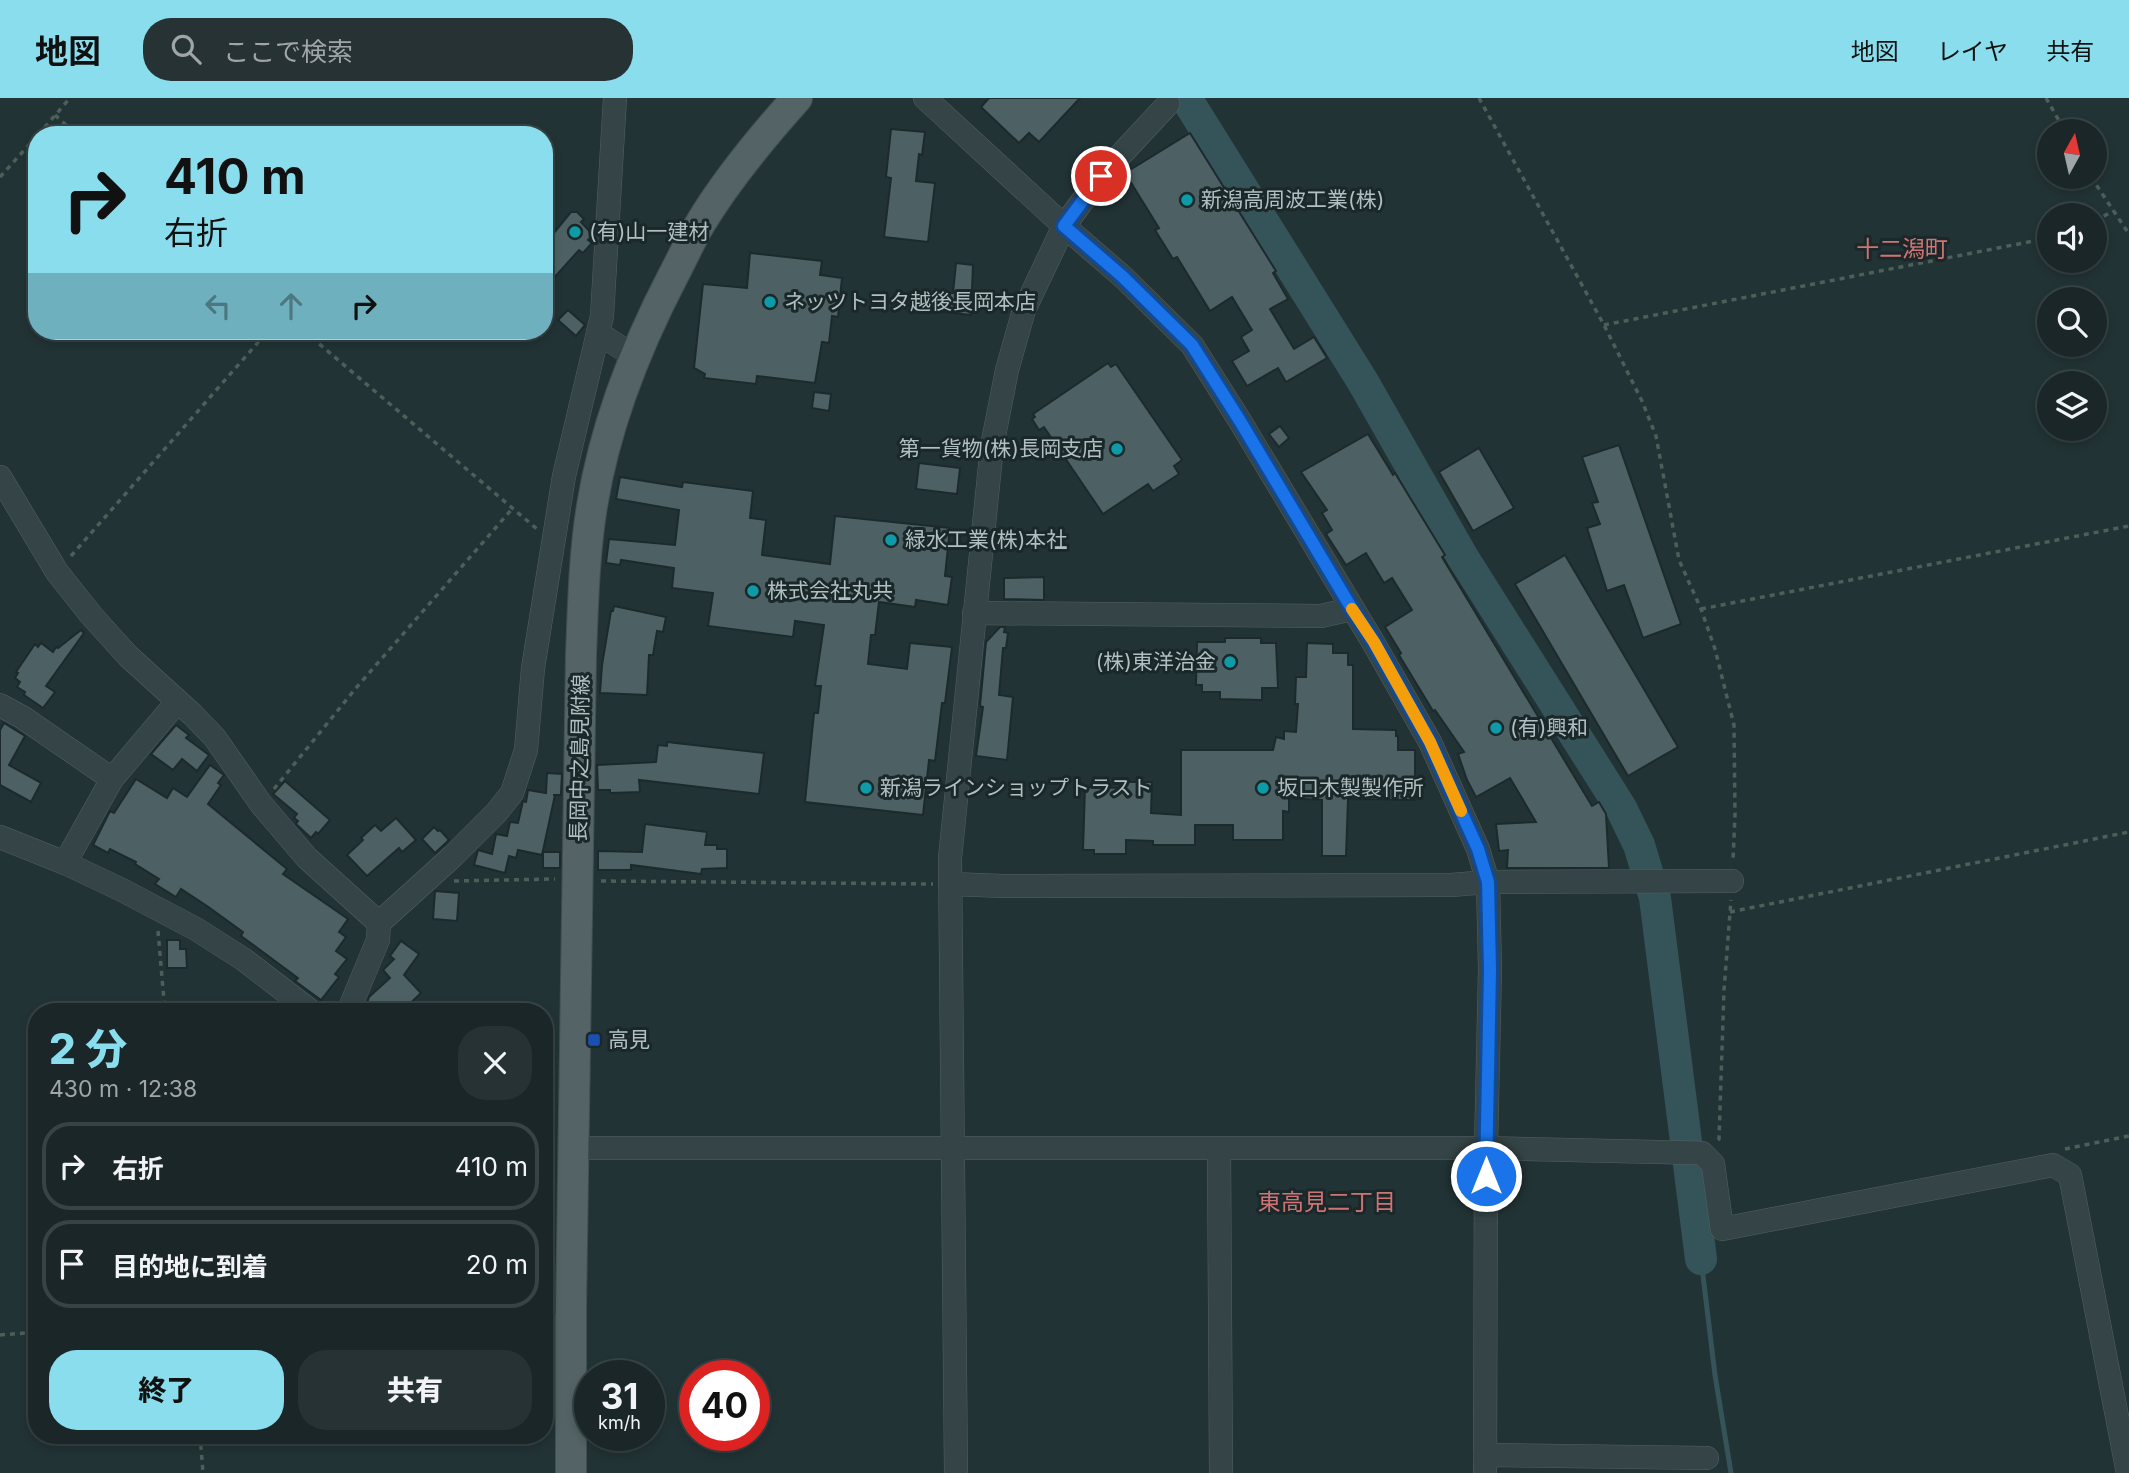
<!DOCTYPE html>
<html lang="ja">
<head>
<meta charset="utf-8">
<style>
  body { margin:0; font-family:Inter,"Noto Sans JP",sans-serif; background:#273234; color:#f1f3f6; height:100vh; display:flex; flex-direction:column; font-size:26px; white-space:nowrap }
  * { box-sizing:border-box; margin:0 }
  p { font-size:23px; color:#9fa5a8 }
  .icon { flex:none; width:38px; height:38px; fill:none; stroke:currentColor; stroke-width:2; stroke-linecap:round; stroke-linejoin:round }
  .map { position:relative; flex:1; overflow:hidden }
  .details { position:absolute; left:28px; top:905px; width:525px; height:441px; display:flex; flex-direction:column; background:#1a2628; border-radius:28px; box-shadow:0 4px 10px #0003,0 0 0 2px #384345 }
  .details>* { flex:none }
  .guide { position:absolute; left:28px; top:28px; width:525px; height:214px; border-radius:28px; box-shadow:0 4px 10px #0003,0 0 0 2px #384345; background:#8added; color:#111; overflow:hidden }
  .needle { width:46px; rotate:8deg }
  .fabs { position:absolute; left:2037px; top:21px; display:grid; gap:14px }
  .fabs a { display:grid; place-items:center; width:70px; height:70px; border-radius:50%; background:#1a2628; box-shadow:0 4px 10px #0003,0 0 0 2px #384345; font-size:35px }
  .speed { position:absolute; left:574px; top:1262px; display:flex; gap:14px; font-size:35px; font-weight:700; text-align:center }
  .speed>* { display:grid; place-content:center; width:91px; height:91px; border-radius:50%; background:#1a2628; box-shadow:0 4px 10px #0003,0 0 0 2px #384345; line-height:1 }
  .speed small { font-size:18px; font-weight:400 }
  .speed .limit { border:10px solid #d22; background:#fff; color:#111 }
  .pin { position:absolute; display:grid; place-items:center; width:60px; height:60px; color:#fff; margin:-30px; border:4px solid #fff; border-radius:50%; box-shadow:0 2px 7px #0007 }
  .me { position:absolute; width:77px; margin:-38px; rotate:0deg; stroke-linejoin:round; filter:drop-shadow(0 0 5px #0008) }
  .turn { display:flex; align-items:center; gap:24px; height:147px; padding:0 21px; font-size:32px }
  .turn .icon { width:91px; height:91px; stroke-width:2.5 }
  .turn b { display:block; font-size:49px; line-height:60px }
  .lanes { display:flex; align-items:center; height:66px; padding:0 21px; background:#0003; justify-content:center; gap:35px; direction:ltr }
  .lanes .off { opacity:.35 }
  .round { display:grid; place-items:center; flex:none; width:74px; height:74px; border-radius:28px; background:#273234 }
  .head { display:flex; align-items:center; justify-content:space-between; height:119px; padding:0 21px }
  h1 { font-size:42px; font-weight:800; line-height:52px; color:#8added }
  .button { display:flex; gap:14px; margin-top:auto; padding:14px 21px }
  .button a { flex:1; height:80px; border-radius:28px; background:#8added; color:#111; font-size:28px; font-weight:800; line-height:80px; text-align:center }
  .button a+a { background:#273234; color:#f1f3f6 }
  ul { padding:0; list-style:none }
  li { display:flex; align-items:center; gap:21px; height:88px; margin:0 14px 10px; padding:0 7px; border:4px solid #384345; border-radius:28px }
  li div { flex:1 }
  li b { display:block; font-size:26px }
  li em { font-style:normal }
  header { display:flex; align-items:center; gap:42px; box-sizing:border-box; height:98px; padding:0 35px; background:#8added; color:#111 }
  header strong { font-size:33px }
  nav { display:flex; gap:38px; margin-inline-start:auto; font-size:24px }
  .search { width:490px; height:63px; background:#273234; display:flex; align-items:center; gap:18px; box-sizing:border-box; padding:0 24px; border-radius:28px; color:#9fa5a8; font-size:26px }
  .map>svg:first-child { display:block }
</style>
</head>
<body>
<header>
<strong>地図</strong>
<div class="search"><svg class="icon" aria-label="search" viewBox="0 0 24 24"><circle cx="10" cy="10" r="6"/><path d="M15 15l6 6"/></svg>ここで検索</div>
<nav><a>地図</a><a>レイヤ</a><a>共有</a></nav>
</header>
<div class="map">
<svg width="2129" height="1375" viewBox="0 0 2129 1375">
  <rect width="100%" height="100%" fill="#223335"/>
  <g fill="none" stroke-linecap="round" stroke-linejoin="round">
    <path stroke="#355459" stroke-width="5" d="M 1701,1161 L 1715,1277 L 1731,1375"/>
    <path stroke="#355459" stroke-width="32" d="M 1186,0 L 1363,284 L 1462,458 L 1621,710 L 1639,747 L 1655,800 L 1701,1161"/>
  </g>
  <g fill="#4d6164" stroke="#1d2a2c" stroke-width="2">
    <path d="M 989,0 L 1080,0 L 1039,44 L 1029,35 L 1019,45 L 981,9 Z"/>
    <path d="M 891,31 L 925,34 L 922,57 L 919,56 L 916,83 L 935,85 L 928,144 L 884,139 L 891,80 L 886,79 Z"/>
    <path d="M 1190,35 L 1276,173 L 1273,175 L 1288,201 L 1270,211 L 1294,251 L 1314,239 L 1327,260 L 1286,284 L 1278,270 L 1247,288 L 1232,263 L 1249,253 L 1241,239 L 1252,232 L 1232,199 L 1210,213 L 1177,159 L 1173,161 L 1155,132 L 1159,130 L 1125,75 Z"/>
    <path d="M 571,114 L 577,114 L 584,121 L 581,124 L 593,137 L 588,142 L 592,145 L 583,155 L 579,152 L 544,191 L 544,147 Z"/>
    <path d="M 750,155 L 822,163 L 820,177 L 842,180 L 838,219 L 832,218 L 829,245 L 822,244 L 815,285 L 757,278 L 756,286 L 704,280 L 705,276 L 694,270 L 703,186 L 747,190 Z"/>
    <path d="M 956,165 L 973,167 L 971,217 L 944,214 L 946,195 L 953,195 Z"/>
    <path d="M 568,212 L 585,227 L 576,238 L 558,222 Z"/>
    <path d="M 1108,265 L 1111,269 L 1116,266 L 1182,362 L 1174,368 L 1179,376 L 1153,393 L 1148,386 L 1103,416 L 1044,329 L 1039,332 L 1032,321 L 1035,319 L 1033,316 Z"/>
    <path d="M 814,294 L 831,296 L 829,313 L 812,310 Z"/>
    <path d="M 1280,328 L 1289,340 L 1279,349 L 1269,336 Z"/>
    <path d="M 1368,336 L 1393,377 L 1395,375 L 1445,457 L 1442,459 L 1592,708 L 1599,704 L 1606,716 L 1609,770 L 1507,770 L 1508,752 L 1499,753 L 1496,726 L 1536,724 L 1510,680 L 1476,699 L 1467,682 L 1458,656 L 1464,654 L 1435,612 L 1433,613 L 1399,557 L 1401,555 L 1385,529 L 1412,512 L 1392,480 L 1384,485 L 1366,455 L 1346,467 L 1326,436 L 1332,432 L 1322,415 L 1327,412 L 1301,374 Z"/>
    <path d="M 1619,347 L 1681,526 L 1643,540 L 1624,487 L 1607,493 L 1587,430 L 1600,426 L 1592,405 L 1598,404 L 1582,359 Z"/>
    <path d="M 1479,350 L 1514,410 L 1473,433 L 1439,374 Z"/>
    <path d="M 919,365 L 960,370 L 957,396 L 916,391 Z"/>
    <path d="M 620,379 L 682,389 L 683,384 L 753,393 L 750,420 L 766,422 L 762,457 L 830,466 L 835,418 L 950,430 L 945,478 L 952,479 L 948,507 L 916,502 L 915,509 L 879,504 L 875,537 L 871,537 L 868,566 L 907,571 L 910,545 L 952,549 L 945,605 L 942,605 L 935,663 L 929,662 L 923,717 L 805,704 L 814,615 L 818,615 L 821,588 L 815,588 L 824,527 L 795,523 L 793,539 L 708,528 L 713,495 L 672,490 L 674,470 L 621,462 L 620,467 L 606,465 L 609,441 L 675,447 L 679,412 L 616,401 Z"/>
    <path d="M 1565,457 L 1678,649 L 1628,678 L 1515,486 Z"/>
    <path d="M 1044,479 L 1044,502 L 1004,501 L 1004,480 Z"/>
    <path d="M 614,508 L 666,519 L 663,534 L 657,533 L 653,557 L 649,557 L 647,597 L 600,595 L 602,567 L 611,513 L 613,513 Z"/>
    <path d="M 1000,529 L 1005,529 L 1004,534 L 1008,535 L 1006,550 L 1003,550 L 999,597 L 1013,599 L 1007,662 L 976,658 L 983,609 L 980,608 L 986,544 Z"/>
    <path d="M 81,532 L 84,535 L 46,588 L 55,594 L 43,610 L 24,597 L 25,594 L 17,589 L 20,584 L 15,580 L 18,575 L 16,574 L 35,546 L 38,549 L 41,545 L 53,554 L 56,549 L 58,550 Z"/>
    <path d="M 1225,540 L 1261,540 L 1261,545 L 1276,545 L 1278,590 L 1262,590 L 1262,602 L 1220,601 L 1220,594 L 1202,594 L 1202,587 L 1196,587 L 1197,544 L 1225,544 Z"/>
    <path d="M 1307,545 L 1333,546 L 1333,555 L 1348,555 L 1348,567 L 1353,567 L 1353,631 L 1396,632 L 1396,638 L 1398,638 L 1398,652 L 1415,652 L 1415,702 L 1348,701 L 1346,758 L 1322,758 L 1322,702 L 1289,700 L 1289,714 L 1283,713 L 1283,742 L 1233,742 L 1233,727 L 1195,727 L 1195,747 L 1153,747 L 1153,743 L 1126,742 L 1126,756 L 1094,756 L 1094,752 L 1083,752 L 1085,689 L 1122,690 L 1122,684 L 1152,684 L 1151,715 L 1181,717 L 1181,652 L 1273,652 L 1276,639 L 1284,641 L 1284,633 L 1296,634 L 1298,606 L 1295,606 L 1296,579 L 1306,579 Z"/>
    <path d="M 4,625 L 25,638 L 9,667 L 41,685 L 31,704 L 0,687 L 0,632 Z"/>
    <path d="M 176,627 L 189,637 L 186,640 L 209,657 L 197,673 L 182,661 L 173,672 L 151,656 Z"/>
    <path d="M 667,644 L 764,655 L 759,696 L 639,682 L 640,694 L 610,695 L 610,692 L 598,692 L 597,667 L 656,664 L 658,647 L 667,648 Z"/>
    <path d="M 210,667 L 224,677 L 218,685 L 221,687 L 208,706 L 287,771 L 283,776 L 348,821 L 339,834 L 346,839 L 336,853 L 347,861 L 335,876 L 339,879 L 321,902 L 295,883 L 298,880 L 241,838 L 243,834 L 207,808 L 181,791 L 176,799 L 155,786 L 159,781 L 135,766 L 136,764 L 110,751 L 108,755 L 93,747 L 110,713 L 114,715 L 136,681 L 167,700 L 173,690 L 187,699 Z"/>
    <path d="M 547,675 L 562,676 L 561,694 L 561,697 L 553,697 L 555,697 L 542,757 L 518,752 L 516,760 L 509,758 L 505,775 L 474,767 L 478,752 L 492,756 L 496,736 L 507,738 L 510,724 L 518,725 L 523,703 L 526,704 L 528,692 L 546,695 Z"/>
    <path d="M 285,683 L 330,722 L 318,736 L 316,734 L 311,740 L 296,726 L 298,723 L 294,720 L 297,716 L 273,696 Z"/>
    <path d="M 396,720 L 416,742 L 402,754 L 399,750 L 367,778 L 347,757 L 363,742 L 361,740 L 375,727 L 381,733 Z"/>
    <path d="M 645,726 L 707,734 L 705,747 L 717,747 L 717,751 L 727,751 L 727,770 L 702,771 L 701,776 L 631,767 L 631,772 L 598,772 L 598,753 L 642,754 Z"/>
    <path d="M 434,729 L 438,733 L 440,732 L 449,742 L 435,755 L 422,741 Z"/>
    <rect x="543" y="754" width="17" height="16"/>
    <path d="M 435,793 L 459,795 L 457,823 L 433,821 Z"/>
    <path d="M 167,842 L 180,842 L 180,851 L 186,851 L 187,870 L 167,870 Z"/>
    <path d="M 401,843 L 419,856 L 404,877 L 421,895 L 401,914 L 371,914 L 366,908 L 369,899 L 390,880 L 383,872 L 394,861 L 390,858 Z"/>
  </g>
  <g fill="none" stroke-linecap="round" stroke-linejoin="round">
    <g stroke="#536164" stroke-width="24">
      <g id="minor">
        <path d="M 925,0 L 1064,128 L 1123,179 L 1192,247 L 1240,323 L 1373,544 L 1430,644 L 1478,751 L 1488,784 L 1490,871 L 1486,1050 L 1485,1375"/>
        <path d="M 598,235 L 634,258"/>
        <path d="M 0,379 L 57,474 L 91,517 L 128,558 L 193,617 L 215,640 L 261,706 L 307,760 L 379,825"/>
        <path d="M 974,515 L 1321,518 L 1352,511"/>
        <path d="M 0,607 L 22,619 L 112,681"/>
        <path d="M 0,739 L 65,765 L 122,792 L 196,831 L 243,861 L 312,914"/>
        <path d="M 65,765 L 112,681 L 177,604"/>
        <path d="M 951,786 L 1003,788 L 1451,787 L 1488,784 L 1732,783"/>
        <path d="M 348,914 L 378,842 L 379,825 L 453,758 L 496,715 L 512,695 L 526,652 L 533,570 L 564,378 L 602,218 L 615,0"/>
        <path d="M 573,1050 L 1486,1050 L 1702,1055 L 1713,1066 L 1722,1131 L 2053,1067 L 2070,1077 L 2128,1375"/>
        <path d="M 1219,1052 L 1221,1375"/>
        <path d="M 544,1197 L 551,1203 L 571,1209"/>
        <path d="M 1485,1357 L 1707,1360"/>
        <path d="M 956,1375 L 950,760 L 992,348 L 1007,272 L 1024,212 L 1064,128 L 1101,78 L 1168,6"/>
      </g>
    </g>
    <g stroke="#424f52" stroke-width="32">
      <path id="major" d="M 571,1375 L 571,1209 L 581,557 C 583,508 584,457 592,408 C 605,327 635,251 673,178 C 682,161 690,143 700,126 C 727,81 762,39 797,0"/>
    </g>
    <g stroke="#4c5f59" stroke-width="3.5" stroke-dasharray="5 5" stroke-linecap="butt">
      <path d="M 1479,0 L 1604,227 L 1642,303 L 1656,338 L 1679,462 L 1701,511 L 1715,551 L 1734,627 L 1735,716 L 1733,763"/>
      <path d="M 2046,0 L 2065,33"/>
      <path d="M 55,17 L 77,37"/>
      <path d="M 38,37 L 70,0"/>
      <path d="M 0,79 L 37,38"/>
      <path d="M 2091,79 L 2129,136"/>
      <path d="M 2095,123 L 2113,113"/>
      <path d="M 1604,227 L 2049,140"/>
      <path d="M 304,233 L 537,431"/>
      <path d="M 71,458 L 268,233"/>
      <path d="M 1701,511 L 2129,428"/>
      <path d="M 274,691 L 356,590 L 512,411"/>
      <path d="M 454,783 L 555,781"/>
      <path d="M 601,783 L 933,786"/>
      <path d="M 1730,814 L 2129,734"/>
      <path d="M 158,833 L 165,914"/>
      <path d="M 1718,1042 L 1719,1041 L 1724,892 L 1731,802"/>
      <path d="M 2065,1051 L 2129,1038"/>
      <path d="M 0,1237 L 37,1234"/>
      <path d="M 200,1337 L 203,1375"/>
    </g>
    <use href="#minor" stroke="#354446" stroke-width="23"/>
    <use href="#major" stroke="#536366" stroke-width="30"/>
  </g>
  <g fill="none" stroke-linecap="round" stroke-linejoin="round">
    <g stroke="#114b97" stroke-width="18">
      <path id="route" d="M 1101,78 L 1064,128 L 1123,179 L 1192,247 L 1240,323 L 1352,511 L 1374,544 L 1430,644 L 1468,729 L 1478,751 L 1488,784 L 1490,872 L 1486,1078"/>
    </g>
    <use href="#route" stroke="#1a73e8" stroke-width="12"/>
    <path stroke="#f59e0b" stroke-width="12" d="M 1352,511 L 1374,544 L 1430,644 L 1461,713"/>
  </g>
  <g fill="#0f9aa8" stroke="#1b282a" stroke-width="2.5">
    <circle cx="1187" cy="102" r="7"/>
    <circle cx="575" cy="134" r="7"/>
    <circle cx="770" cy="204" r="7"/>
    <circle cx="1117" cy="351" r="7"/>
    <circle cx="891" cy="442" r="7"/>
    <circle cx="753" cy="493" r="7"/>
    <circle cx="1230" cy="564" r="7"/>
    <circle cx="1496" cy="630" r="7"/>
    <circle cx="866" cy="690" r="7"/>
    <circle cx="1263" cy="690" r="7"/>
  </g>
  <rect fill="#1a4fb4" stroke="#1b282a" stroke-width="2.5" x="587" y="935" width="14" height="14" rx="3.5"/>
  <g text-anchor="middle" stroke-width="6" stroke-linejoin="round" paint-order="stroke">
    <g font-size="21" fill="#b0bfc2" stroke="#1b282a" text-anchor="start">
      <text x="1201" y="109">新潟高周波工業(株)</text>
      <text x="589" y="141">(有)山一建材</text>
      <text x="784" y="211">ネッツトヨタ越後長岡本店</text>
      <text x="1103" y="358" text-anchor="end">第一貨物(株)長岡支店</text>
      <text x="905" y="449">緑水工業(株)本社</text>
      <text x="767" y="500">株式会社丸共</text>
      <text x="1216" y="571" text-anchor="end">(株)東洋治金</text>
      <text x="1510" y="637">(有)興和</text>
      <text x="880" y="697">新潟ラインショップトラスト</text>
      <text x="1277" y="697">坂口木製製作所</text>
      <text x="608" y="949">高見</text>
    </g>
    <g font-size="21" fill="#b0bfc2" stroke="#1b282a">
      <text transform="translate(580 660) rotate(-89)" y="7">長岡中之島見附線</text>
    </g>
    <g font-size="23" fill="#ce7475" stroke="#1b282a">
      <text x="1902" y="159">十二潟町</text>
      <text x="1327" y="1112">東高見二丁目</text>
    </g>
  </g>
</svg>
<div class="fabs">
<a><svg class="needle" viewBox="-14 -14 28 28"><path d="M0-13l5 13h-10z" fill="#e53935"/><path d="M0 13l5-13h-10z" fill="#9fa5a8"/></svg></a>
<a><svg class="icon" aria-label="sound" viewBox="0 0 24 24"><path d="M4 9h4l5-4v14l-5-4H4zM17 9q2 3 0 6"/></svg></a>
<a><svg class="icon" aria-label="search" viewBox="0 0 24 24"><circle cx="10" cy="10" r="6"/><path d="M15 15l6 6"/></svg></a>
<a><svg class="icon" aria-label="layers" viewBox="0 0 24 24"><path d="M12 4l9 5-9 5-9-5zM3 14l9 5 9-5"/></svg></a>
</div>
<div class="speed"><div>31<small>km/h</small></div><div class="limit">40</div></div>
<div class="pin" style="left:1101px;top:78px;background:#d93025"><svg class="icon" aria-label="arrive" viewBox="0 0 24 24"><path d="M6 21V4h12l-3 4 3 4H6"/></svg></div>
<svg class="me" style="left:1486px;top:1078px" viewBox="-20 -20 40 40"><circle r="17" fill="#1a73e8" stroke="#fff" stroke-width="3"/><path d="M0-11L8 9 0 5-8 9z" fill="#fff"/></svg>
<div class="guide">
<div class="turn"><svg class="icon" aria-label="right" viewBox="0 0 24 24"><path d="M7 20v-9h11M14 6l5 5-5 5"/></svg><div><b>410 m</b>右折</div></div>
<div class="lanes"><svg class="icon off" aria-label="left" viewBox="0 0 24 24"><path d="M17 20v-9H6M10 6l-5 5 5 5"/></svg><svg class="icon off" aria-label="ahead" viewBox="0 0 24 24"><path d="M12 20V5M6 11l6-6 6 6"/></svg><svg class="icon" aria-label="right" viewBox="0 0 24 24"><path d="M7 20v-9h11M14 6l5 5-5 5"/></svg></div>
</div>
<section class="details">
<div class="head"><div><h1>2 分</h1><p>430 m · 12:38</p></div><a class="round"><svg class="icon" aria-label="close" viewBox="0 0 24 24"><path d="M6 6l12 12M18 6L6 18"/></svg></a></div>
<ul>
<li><svg class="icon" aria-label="right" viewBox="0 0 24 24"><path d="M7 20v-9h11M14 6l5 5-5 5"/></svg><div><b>右折</b></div><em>410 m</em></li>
<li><svg class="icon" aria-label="arrive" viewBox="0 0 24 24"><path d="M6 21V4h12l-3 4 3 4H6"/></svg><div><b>目的地に到着</b></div><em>20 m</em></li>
</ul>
<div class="button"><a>終了</a><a>共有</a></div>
</section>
</div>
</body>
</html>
